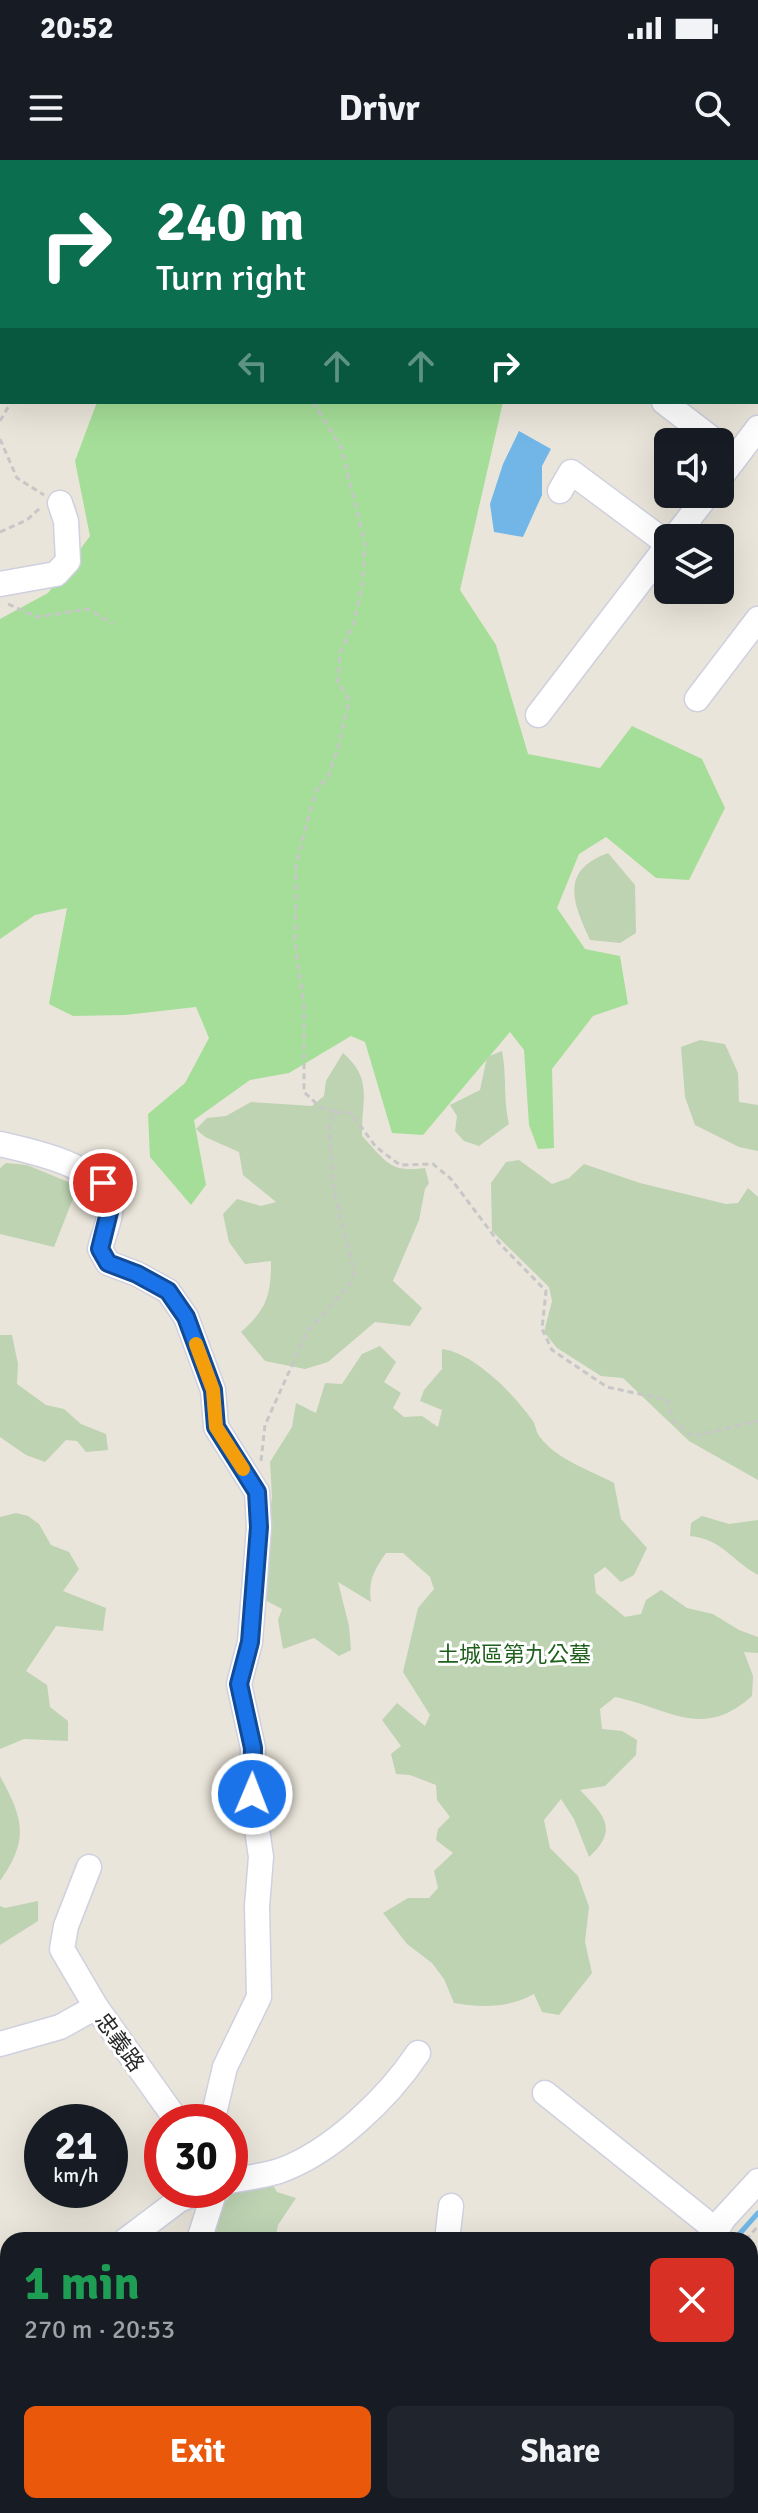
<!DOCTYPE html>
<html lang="en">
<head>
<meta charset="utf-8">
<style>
  body { margin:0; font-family:Signika,"Noto Sans TC",sans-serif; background:#20242c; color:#f1f3f6; height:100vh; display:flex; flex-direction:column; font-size:30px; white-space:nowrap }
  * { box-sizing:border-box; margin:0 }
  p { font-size:26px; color:#9ea1a6 }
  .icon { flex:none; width:44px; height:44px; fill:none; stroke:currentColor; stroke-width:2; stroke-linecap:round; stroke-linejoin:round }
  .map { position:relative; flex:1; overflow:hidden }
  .panel { position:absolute; left:0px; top:2072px; width:758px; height:282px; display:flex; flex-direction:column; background:#171b24; border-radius:24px 24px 0 0; box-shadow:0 8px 32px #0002 }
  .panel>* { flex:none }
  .banner { position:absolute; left:0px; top:0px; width:758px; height:244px; box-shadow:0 8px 32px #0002; background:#0b6e4f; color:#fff; overflow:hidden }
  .buttons { position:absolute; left:654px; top:268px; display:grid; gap:16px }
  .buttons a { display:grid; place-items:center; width:80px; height:80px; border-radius:12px; background:#171b24; box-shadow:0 8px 32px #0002; font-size:40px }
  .speed { position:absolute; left:24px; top:1944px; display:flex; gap:16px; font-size:40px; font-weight:700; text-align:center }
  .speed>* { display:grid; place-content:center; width:104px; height:104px; border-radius:50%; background:#171b24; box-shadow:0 8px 32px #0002; line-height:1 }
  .speed small { font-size:20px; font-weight:400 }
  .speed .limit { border:12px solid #d22; background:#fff; color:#111 }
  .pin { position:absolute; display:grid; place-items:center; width:68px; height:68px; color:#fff; margin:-34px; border:4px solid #fff; border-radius:50%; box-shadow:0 2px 8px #0007 }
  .me { position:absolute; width:88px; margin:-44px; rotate:1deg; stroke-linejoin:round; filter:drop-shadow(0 0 6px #0008) }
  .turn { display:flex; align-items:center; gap:28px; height:168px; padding:0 24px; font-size:36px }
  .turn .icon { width:104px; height:104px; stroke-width:2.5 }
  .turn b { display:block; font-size:56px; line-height:68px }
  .lanes { display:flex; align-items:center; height:76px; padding:0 24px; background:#0003; justify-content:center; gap:40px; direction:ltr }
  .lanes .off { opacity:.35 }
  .round { display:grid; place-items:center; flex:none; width:84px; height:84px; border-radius:12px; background:#20242c }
  .overview { display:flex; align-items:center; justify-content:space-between; height:136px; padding:0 24px }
  h1 { font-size:48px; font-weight:700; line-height:60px; color:#1e9e55 }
  .button { display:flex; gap:16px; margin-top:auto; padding:16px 24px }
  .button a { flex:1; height:92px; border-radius:12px; background:#ea580c; color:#fff; font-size:32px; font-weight:700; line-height:92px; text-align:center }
  .button a+a { background:#20242c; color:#f1f3f6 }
  .status { display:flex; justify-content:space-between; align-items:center; height:56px; padding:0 40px; background:#171b24; direction:ltr }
  .status svg { height:22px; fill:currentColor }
  header { display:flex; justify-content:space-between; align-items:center; height:104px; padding:0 24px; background:#171b24; font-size:36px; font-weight:700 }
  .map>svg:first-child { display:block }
</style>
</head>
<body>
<div class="status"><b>20:52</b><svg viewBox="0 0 49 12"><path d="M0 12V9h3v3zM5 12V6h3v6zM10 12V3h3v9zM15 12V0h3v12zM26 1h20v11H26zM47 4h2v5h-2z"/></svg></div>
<header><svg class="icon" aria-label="menu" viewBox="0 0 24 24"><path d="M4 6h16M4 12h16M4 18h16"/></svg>Drivr<svg class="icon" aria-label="search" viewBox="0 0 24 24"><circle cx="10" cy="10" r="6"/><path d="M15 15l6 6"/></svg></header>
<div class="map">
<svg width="758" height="2353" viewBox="0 0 758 2353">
  <rect width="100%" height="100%" fill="#eae5da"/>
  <g fill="#a5de98">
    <path d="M 0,0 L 758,0 L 758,85 L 756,90 L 756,2 L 2,2 L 2,28 Z"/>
    <path d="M 97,242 L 503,242 L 460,430 L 496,485 L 528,594 L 600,608 L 632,566 L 702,599 L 725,648 L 689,720 L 656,718 L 606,677 L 579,694 L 557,748 L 585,789 L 620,796 L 628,844 L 593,856 L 552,909 L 554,988 L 538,989 L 529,965 L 524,890 L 510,872 L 423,975 L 392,973 L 365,882 L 351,876 L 289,913 L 250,920 L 194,960 L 206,1025 L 191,1045 L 150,997 L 148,954 L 185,923 L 209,878 L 196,847 L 125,855 L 73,856 L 49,844 L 67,748 L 35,755 L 0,779 L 0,459 L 48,433 L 90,376 L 75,301 Z"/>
  </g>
  <g fill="#bdd3b2">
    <path d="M 608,693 L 635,725 L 636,773 L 620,783 L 590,780 C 573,743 559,711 608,693 Z"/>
    <path d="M 700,880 L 725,884 L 738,913 L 739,942 L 758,945 L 758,991 L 739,987 L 695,965 L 685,937 L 681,887 Z"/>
    <path d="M 502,891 C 507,916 503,940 509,964 L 479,986 L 464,981 L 455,971 L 457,956 L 450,945 L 480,930 L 487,897 Z"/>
    <path d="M 343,893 C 374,920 361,940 362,976 C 386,1001 389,1013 425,1008 L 429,1023 L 425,1029 L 419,1060 L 393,1121 L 422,1148 L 410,1166 L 375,1162 L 328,1202 L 305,1209 L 265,1201 L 241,1172 C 267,1149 271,1135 271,1101 L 245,1104 L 229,1082 L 223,1054 L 237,1039 L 261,1046 L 276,1042 L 243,1015 L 239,992 L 205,977 L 196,969 L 207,958 L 226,956 L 251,942 L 312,946 L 324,936 L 326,921 Z"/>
    <path d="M 519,1000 L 552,1024 L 569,1018 L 584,1004 L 640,1023 L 726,1044 L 738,1043 L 748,1028 L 758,1037 L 758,1320 L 689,1281 L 623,1218 L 601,1216 L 557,1188 L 544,1172 L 552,1141 L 549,1127 L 492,1071 L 491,1023 L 506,1002 Z"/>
    <path d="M 6,1003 L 27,1005 L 78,1026 L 54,1087 L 0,1074 L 0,1008 Z"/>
    <path d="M 0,1175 L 12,1175 L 18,1204 L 17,1224 L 46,1245 L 64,1249 L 81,1264 L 106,1274 L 108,1290 L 86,1292 L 77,1281 L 66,1280 L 45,1302 L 26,1295 L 0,1277 Z"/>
    <path d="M 380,1186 L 396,1202 L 384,1222 L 401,1233 L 393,1248 L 404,1257 L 422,1256 L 438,1267 L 442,1250 L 420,1241 L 424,1230 L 442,1209 L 442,1189 C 474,1193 514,1234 533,1261 C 536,1266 536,1273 540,1277 C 557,1300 590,1310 614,1323 L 621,1359 L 647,1388 L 634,1415 L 621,1422 L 605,1407 L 594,1415 L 596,1433 L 625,1457 L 641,1454 L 646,1440 L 661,1430 L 687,1448 L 713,1454 L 739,1470 L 758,1477 L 758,1493 L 744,1492 L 753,1516 L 752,1536 C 702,1581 669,1548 615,1537 L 600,1549 L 602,1569 L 622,1571 L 637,1580 L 636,1595 L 605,1626 L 580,1630 C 603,1654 620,1669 589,1697 L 574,1659 L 561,1639 L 544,1660 L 550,1688 L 578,1716 L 589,1747 L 585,1782 L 592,1813 L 559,1855 L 542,1852 L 534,1834 C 508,1848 484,1848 454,1843 L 444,1819 L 432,1803 L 407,1784 L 383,1753 L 408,1738 L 429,1738 L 438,1728 L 434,1711 L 453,1693 L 436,1680 L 438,1669 L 450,1657 L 437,1640 L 436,1625 L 410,1615 L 396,1614 L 391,1594 L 401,1586 L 382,1560 L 397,1543 L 425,1566 L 430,1555 L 403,1512 L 418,1448 L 434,1429 L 430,1417 L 403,1393 L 386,1393 C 374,1410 368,1421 371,1442 L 338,1422 L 349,1466 L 351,1490 L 339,1496 L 314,1478 L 283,1489 L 278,1460 L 282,1449 L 259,1437 L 272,1337 L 270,1302 L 292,1267 L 296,1243 L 316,1253 L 325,1223 L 342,1224 L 362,1194 Z"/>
    <path d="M 16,1353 L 28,1356 L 39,1364 L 51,1385 L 69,1392 L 79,1409 L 63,1431 L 106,1448 L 103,1471 L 56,1466 L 26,1511 L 47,1525 L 50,1547 L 68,1561 L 68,1581 L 24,1579 L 0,1589 L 0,1357 Z"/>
    <path d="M 702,1356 L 729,1364 L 758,1360 L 758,1415 C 731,1400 722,1379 690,1376 L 691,1363 Z"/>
    <path d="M 0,1616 C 24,1660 29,1679 0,1721 Z"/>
    <path d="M 38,1741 L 38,1761 L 0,1785 L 0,1746 L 5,1748 Z"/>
    <path d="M 265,2011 L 277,2032 L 296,2038 L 278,2065 L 275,2080 L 195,2080 L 243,2019 Z"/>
    <path d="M 68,2346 L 275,2346 L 276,2353 L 46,2353 Z"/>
  </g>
  <path fill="#71b6e7" d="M 519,271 L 551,289 L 542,306 L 542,335 L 523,377 L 494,372 L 490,344 L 503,304 Z"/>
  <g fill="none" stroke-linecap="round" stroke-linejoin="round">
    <g stroke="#71b6e7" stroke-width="5">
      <path d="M 734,2080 L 758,2053"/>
      <path d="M 618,2353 L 619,2346"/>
    </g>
    <g stroke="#cfd0e0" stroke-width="27">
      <g id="minor">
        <path d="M 756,166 L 758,168"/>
        <path d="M 664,242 L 716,282"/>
        <path d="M 720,318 L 758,268"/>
        <path d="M 560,331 L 571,312 L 668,384"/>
        <path d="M 674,378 L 708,334"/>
        <path d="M 0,424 L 56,414 L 68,401 L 66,361 L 60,343"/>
        <path d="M 697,539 L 758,459"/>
        <path d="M 538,555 L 668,385"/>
        <path d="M 0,984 C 31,991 103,1006 110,1041 C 113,1054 103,1076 100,1089 L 108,1103 L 137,1114 L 168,1131 L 186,1157 L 213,1230 L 216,1267 L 257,1332 L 259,1367 L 250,1482 L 239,1524 L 253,1588 L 252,1634 L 261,1697 L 257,1746 L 259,1837 L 225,1907 L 212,1962"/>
        <path d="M 89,1707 L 66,1766 L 62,1789 L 96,1847"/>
        <path d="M 0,1884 L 60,1867 L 96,1847 L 178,1962"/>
        <path d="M 545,1933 L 716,2070"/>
        <path d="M 230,2021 C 246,2018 263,2016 279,2011 C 331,1993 388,1938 418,1893"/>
        <path d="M 126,2080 L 179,2040 L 203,2030"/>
        <path d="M 199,2080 L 215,2030"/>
        <path d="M 447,2080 L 451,2046"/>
        <path d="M 710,2080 L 724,2058 L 758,2021"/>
        <path d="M 0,2172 L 8,2165"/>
        <path d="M 189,2353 L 191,2346"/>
        <path d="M 598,2353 L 599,2346"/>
      </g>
    </g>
    <g stroke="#c7c7c7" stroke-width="3" stroke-dasharray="6 4" stroke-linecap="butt">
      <path d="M 251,0 L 252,2"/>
      <path d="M 313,242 L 341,287 L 365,383 L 362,428 L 354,462 L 340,493 L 338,522 L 349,540 L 338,589 L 328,616 L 316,631 L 296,703 L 295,784 L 304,846 L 304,932 L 320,947 L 335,952"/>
      <path d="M 0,261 L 11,242"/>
      <path d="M 0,279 L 17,318 L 44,335"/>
      <path d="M 0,372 L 27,360 L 41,347"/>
      <path d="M 8,444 L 37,457 L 88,449 L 113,464"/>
      <path d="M 261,1301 L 265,1265 L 307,1172 L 350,1124 L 354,1111 L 334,1032 L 329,964 L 335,952 L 351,953 L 376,987 L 400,1005 L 433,1004 L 451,1019 L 500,1084 L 546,1131 L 542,1169 L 552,1190 L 607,1227 L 667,1240 L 674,1262 L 693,1276 L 758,1261"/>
      <path d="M 746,2080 L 758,2066"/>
      <path d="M 626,2353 L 627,2346"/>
    </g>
    <use href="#minor" stroke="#fff" stroke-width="24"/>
  </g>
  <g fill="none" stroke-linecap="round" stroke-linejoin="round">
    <g stroke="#114b97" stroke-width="20">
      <path id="route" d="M 103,1023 L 111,1044 L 100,1089 L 108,1103 L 137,1114 L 168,1131 L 186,1157 L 213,1230 L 216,1267 L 257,1332 L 259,1367 L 250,1482 L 239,1524 L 253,1588 L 252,1634"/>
    </g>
    <use href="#route" stroke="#1a73e8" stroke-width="14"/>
    <path stroke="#f59e0b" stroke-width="14" d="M 196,1184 L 213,1230 L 216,1267 L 243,1309"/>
  </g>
  <g text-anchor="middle" stroke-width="6" stroke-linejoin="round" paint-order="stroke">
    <g font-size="22" fill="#20601d" stroke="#fff">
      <text x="514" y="1502">土城區第九公墓</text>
    </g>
    <g font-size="22" fill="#282828" stroke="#fff">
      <text transform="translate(120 1882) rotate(54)" y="8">忠義路</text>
    </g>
  </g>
</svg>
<div class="buttons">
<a><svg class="icon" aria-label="sound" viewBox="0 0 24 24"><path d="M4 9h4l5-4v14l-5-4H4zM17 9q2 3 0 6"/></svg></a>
<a><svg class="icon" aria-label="layers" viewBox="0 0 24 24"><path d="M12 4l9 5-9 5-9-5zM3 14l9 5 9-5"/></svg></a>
</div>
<div class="speed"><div>21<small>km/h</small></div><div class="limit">30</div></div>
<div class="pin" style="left:103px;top:1023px;background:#d93025"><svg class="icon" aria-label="arrive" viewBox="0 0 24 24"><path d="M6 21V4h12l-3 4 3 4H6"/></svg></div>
<svg class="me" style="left:252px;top:1634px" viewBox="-20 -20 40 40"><circle r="17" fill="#1a73e8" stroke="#fff" stroke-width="3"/><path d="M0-11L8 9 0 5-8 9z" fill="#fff"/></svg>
<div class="banner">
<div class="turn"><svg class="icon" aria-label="right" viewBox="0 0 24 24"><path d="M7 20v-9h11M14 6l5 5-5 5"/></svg><div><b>240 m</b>Turn right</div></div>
<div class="lanes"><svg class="icon off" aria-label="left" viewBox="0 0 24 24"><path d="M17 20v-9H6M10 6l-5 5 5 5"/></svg><svg class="icon off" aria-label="ahead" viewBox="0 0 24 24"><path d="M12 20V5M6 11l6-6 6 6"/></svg><svg class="icon off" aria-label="ahead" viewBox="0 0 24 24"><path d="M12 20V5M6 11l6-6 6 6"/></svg><svg class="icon" aria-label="right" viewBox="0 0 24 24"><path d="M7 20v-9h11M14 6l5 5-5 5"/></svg></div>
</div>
<section class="panel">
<div class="overview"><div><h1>1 min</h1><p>270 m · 20:53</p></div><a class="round" style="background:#d93025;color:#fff"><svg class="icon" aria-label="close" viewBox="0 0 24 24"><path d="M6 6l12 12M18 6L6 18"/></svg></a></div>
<div class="button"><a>Exit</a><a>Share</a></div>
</section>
</div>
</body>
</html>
